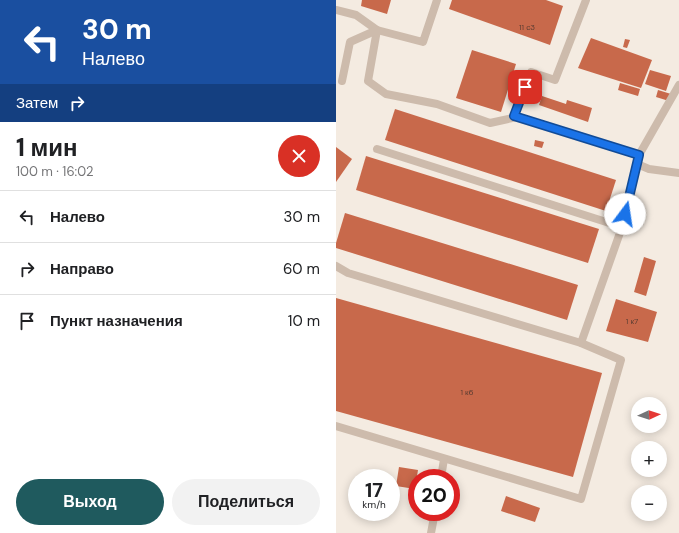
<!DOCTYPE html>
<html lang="ru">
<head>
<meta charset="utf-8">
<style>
  body { margin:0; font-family:"DM Sans",sans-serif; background:#f2f2f2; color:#202124; height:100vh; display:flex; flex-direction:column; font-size:15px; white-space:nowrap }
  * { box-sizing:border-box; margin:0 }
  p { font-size:13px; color:#757577 }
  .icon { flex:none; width:22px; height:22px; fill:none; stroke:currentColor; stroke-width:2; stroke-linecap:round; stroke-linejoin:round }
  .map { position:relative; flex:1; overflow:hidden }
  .drawer { display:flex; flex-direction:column; background:#fff; width:336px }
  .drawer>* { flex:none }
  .banner { background:#1a4fa0; color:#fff; overflow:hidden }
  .needle { width:26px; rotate:87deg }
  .buttons { position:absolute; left:295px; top:397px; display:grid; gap:8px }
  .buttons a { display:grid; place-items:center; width:36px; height:36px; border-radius:50%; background:#fff; box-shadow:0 2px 10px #0003; font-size:20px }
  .speed { position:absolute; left:12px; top:469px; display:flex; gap:8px; font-size:20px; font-weight:700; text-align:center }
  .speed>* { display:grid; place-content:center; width:52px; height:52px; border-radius:50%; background:#fff; box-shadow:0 2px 10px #0003; line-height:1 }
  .speed small { font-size:10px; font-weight:400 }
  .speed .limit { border:6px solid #d22; background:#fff; color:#111 }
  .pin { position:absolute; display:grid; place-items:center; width:34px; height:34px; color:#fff; margin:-17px; border-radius:8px; box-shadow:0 2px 6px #0006 }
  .me { position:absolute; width:44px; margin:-22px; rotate:14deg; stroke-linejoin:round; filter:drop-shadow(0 0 3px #0008) }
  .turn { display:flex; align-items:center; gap:14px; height:84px; padding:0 16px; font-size:18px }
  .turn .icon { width:52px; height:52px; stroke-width:2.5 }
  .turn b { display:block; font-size:28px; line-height:34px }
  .then { display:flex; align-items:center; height:38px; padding:0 16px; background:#0003; gap:8px; font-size:15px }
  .round { display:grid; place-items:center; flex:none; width:42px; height:42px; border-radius:21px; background:#f2f2f2 }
  .overview { display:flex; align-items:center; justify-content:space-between; height:68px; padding:0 16px }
  h1 { font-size:24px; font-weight:800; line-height:30px }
  .primary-button { display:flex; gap:8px; margin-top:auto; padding:8px 16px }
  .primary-button a { flex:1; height:46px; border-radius:24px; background:#1f5a5e; color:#fff; font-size:16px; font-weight:800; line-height:46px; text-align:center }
  .primary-button a+a { background:#f2f2f2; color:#202124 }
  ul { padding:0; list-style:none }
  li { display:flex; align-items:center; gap:12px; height:52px; padding:0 16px; border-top:1px solid #e0e0e0 }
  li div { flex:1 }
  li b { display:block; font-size:15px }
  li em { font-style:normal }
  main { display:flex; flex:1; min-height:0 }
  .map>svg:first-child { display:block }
</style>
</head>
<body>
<main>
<section class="drawer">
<div class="banner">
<div class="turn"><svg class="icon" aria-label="left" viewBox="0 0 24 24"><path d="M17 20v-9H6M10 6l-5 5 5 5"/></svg><div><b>30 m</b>Налево</div></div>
<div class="then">Затем<svg class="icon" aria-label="right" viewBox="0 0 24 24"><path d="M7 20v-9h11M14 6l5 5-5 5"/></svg></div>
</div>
<div class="overview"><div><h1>1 мин</h1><p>100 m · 16:02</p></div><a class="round" style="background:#d93025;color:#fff"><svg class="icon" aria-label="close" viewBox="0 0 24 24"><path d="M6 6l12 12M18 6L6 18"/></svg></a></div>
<ul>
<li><svg class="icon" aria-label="left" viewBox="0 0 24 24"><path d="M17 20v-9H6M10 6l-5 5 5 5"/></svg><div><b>Налево</b></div><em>30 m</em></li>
<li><svg class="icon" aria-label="right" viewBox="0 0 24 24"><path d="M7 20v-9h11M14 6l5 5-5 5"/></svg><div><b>Направо</b></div><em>60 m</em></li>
<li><svg class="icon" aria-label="arrive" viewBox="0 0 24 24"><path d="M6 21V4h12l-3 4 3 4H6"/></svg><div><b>Пункт назначения</b></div><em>10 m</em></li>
</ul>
<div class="primary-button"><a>Выход</a><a>Поделиться</a></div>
</section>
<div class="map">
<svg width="343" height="533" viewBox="0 0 343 533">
  <rect width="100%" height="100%" fill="#f4ebe1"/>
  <g fill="#c8694b">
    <path d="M 26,0 L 55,0 L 51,14 L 25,6 Z"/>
    <path d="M 116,0 L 210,0 L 227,6 L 214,45 L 113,9 Z"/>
    <path d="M 255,38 L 316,60 L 305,88 L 242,68 Z"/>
    <path d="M 289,39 L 294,40 L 291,48 L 287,47 Z"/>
    <path d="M 136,50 L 180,64 L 165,112 L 120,98 Z"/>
    <path d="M 314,70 L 335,76 L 330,91 L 309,84 Z"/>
    <path d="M 284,83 L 304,89 L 302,96 L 282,90 Z"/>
    <path d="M 322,90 L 335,94 L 333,101 L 320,97 Z"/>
    <path d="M 206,96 L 230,104 L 231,100 L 256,108 L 252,122 L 203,105 Z"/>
    <path d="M 59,109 L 280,180 L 270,211 L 49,140 Z"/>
    <path d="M 199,140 L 208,142 L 206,148 L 198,146 Z"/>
    <path d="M 0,147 L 16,159 L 0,182 Z"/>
    <path d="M 30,156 L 263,229 L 252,263 L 20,190 Z"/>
    <path d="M 9,213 L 242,285 L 231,320 L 0,248 L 0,243 Z"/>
    <path d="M 308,257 L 320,261 L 310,296 L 298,292 Z"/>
    <path d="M 0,298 L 266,373 L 237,477 L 0,411 Z"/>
    <path d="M 280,299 L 321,312 L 312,342 L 270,331 Z"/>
    <path d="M 63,467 L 82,470 L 79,489 L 60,486 Z"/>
    <path d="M 170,496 L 204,508 L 199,522 L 165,511 Z"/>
  </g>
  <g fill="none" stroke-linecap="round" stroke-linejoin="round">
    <g stroke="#cdbbac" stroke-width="8">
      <path d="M 250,0 L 219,80 L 195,72 L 178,116 L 303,155 L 286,227"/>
      <path d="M 0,10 L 20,15 L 41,30 L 32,81 L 50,94 L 101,104 L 154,123 L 181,117"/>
      <path d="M 6,81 L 14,42 L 41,30 L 87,42 L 101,0"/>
      <path d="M 41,149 L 286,227 L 245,343"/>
      <path d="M 303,155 L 343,85"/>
      <path d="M 301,164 L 313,169 L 343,173"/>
      <path d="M 0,266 L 12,273 L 245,343 L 285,360 L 245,499 L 0,426"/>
      <path d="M 105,478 L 108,459"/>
      <path d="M 95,533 L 99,512"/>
    </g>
  </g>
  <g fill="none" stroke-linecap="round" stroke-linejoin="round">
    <g stroke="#114b97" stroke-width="10">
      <path id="route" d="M 189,87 L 178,116 L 303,155 L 289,214"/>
    </g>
    <use href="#route" stroke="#1a73e8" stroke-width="7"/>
  </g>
  <g text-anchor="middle" stroke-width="3" stroke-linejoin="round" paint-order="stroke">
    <g font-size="8" fill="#5e3e33">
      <text x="191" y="30">11 с3</text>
      <text x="296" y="324">1 к7</text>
      <text x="131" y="395">1 к6</text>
    </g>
  </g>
</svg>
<div class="buttons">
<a><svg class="needle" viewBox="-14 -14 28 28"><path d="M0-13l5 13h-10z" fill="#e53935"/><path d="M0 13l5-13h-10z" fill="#757577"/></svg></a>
<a>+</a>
<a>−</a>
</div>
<div class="speed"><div>17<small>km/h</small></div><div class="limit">20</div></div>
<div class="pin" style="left:189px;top:87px;background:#d93025"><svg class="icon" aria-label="arrive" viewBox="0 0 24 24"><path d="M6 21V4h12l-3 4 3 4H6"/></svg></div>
<svg class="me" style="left:289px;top:214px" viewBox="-20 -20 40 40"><circle r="19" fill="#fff"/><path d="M0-13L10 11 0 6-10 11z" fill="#1a73e8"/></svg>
</div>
</main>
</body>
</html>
